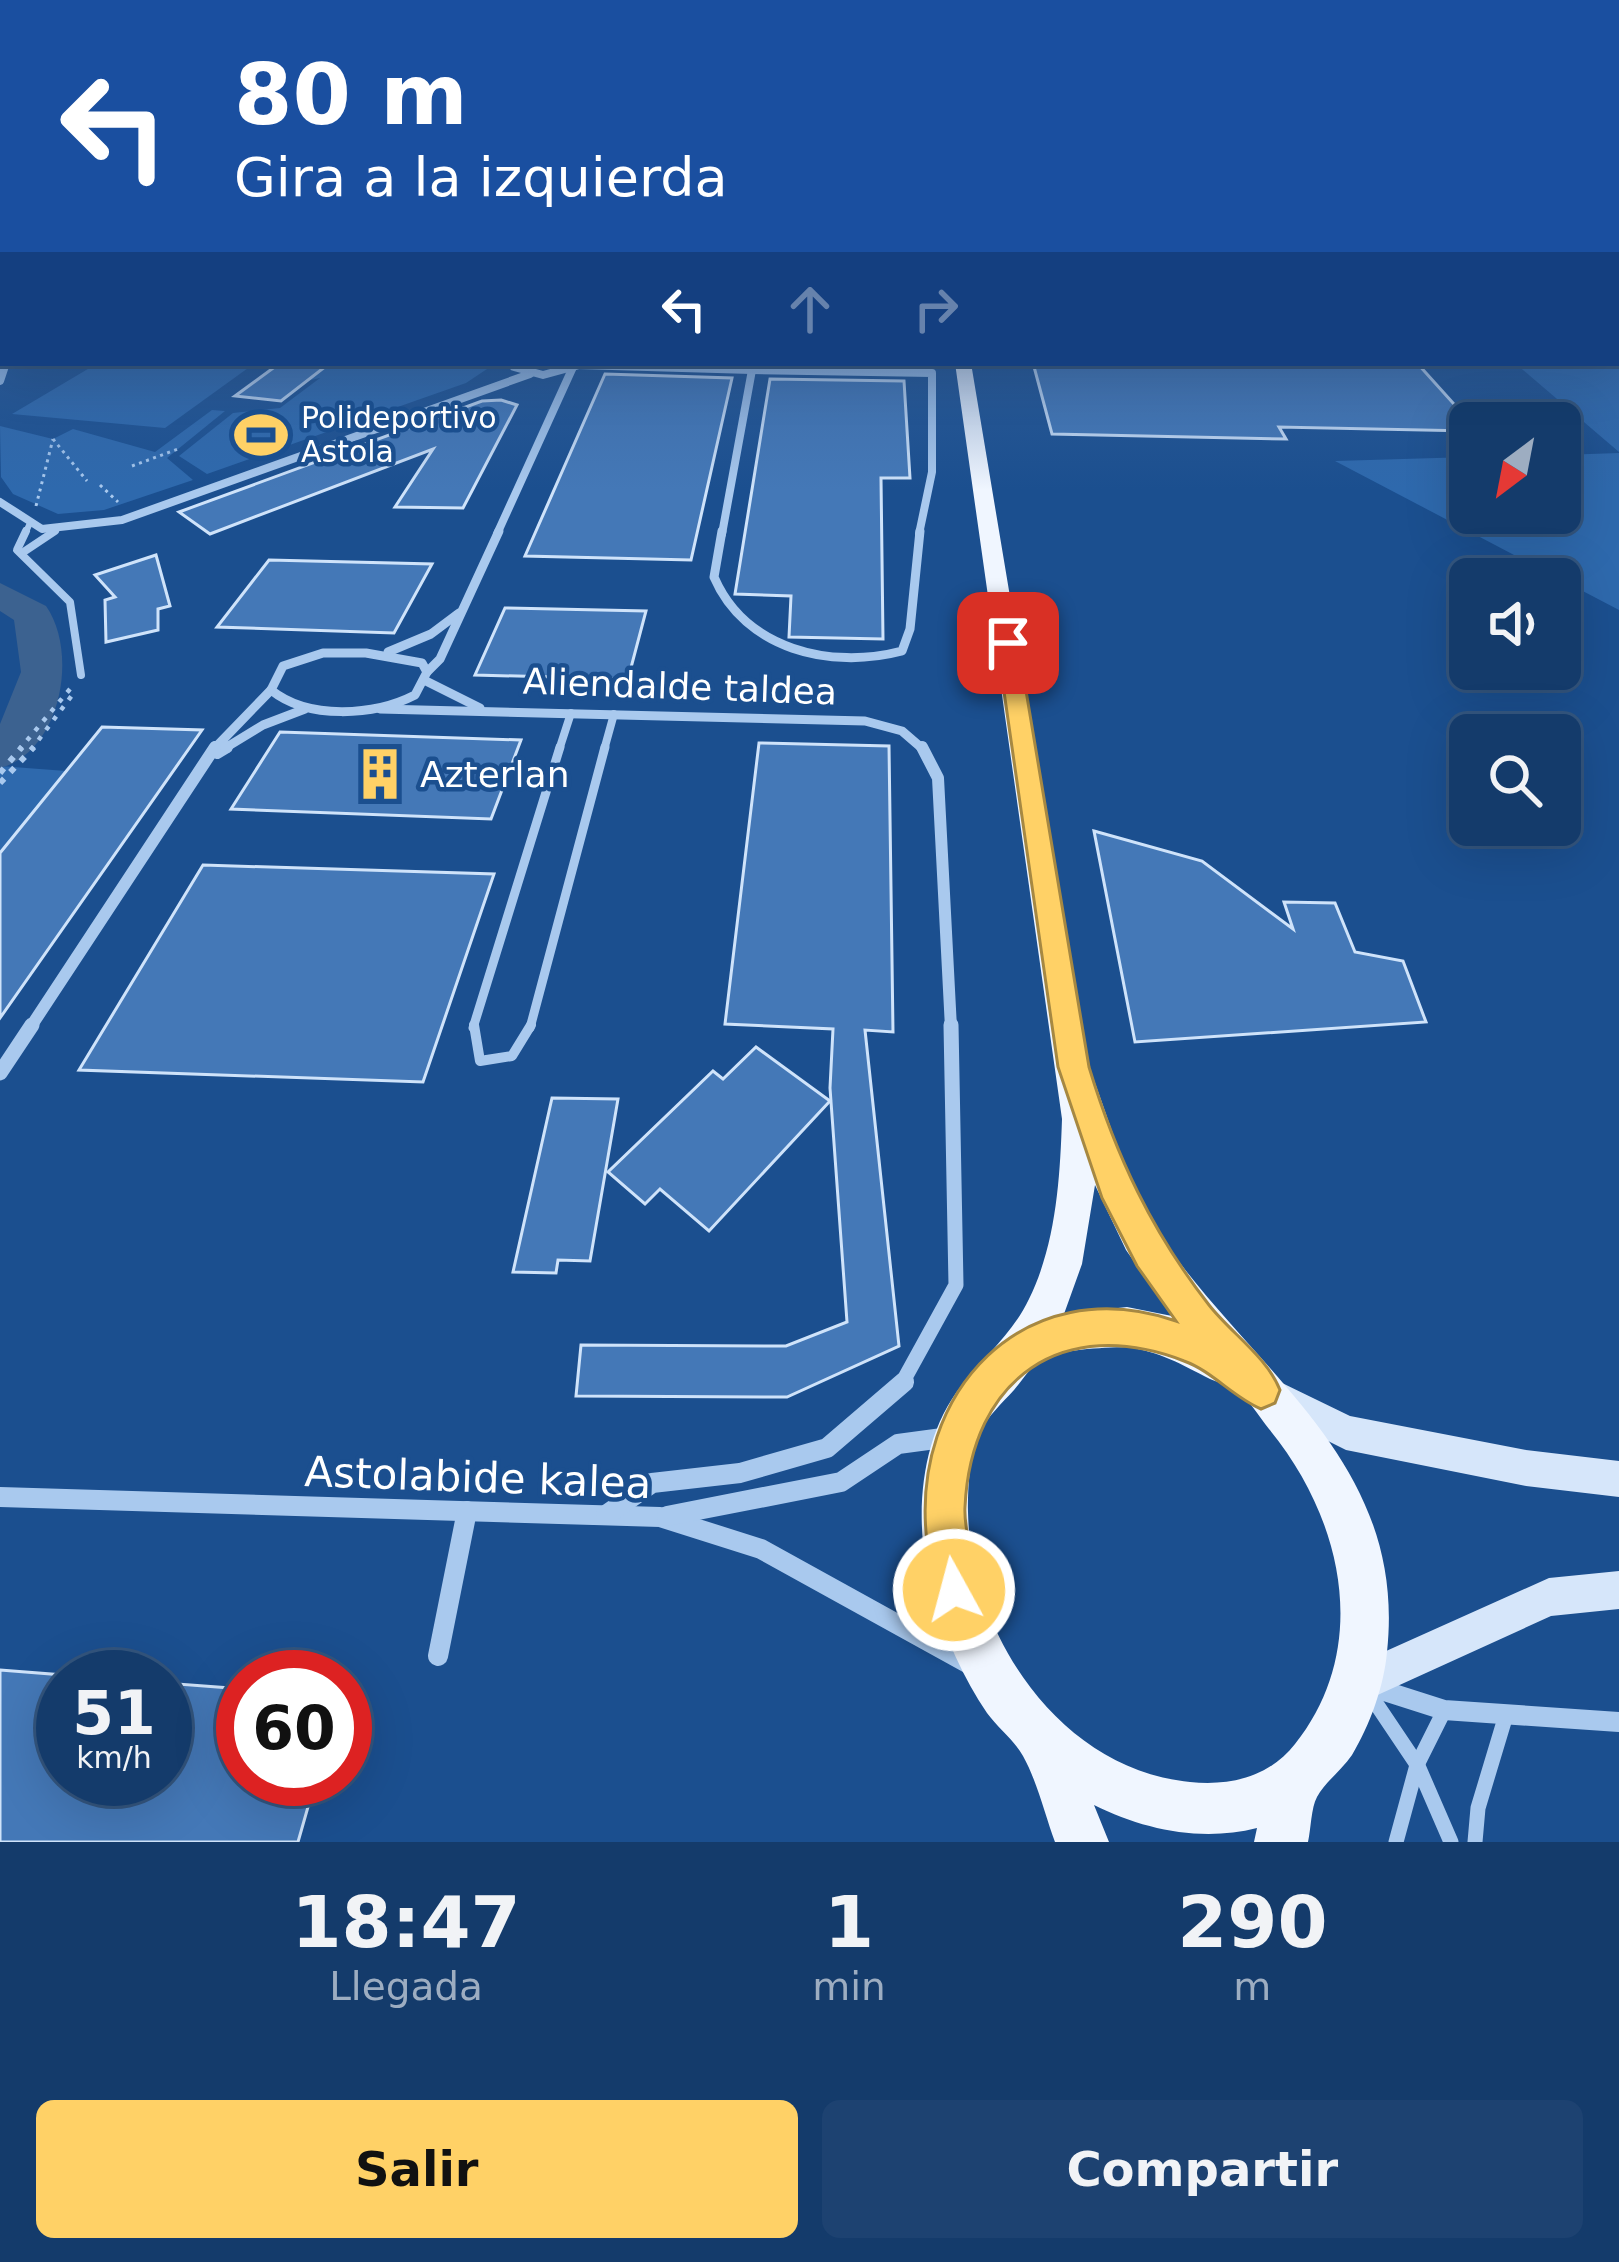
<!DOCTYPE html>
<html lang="es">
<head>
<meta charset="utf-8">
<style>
  body { margin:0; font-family:"DejaVu Sans",sans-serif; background:#1d4271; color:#f1f3f6; height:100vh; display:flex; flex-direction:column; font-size:45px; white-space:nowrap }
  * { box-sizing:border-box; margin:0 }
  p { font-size:39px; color:#9dadc1 }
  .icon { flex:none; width:66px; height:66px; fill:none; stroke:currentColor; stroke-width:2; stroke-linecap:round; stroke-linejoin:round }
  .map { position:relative; height:1842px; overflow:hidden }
  .sheet { display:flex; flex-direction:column; background:#143b6b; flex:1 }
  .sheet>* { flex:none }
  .banner { position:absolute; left:0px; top:0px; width:1620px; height:366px; box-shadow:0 12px 48px #0002,0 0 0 3px #33557e; background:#1a4fa0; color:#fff; overflow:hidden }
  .needle { width:78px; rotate:212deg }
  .fabs { position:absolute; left:1449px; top:402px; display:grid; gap:24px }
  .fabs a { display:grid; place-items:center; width:132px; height:132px; border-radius:18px; background:#143b6b; box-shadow:0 12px 48px #0002,0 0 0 3px #33557e; font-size:60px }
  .speed { position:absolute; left:36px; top:1650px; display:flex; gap:24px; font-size:60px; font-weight:700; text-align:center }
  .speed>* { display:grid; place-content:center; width:156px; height:156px; border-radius:50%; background:#143b6b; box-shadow:0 12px 48px #0002,0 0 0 3px #33557e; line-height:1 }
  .speed small { font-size:30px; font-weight:400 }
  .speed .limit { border:18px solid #d22; background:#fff; color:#111 }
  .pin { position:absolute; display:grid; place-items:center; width:102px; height:102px; color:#fff; margin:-51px; border-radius:24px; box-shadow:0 6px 18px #0006 }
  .me { position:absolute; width:132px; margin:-66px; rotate:353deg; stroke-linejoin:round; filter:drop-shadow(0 0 9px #0008) }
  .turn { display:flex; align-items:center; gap:42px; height:252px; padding:0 36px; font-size:54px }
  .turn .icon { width:156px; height:156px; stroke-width:2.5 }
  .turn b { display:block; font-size:84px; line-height:102px }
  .lanes { display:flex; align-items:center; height:114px; padding:0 36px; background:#0003; justify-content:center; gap:60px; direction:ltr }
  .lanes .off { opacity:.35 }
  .eta { display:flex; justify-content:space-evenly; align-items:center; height:204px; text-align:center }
  .eta b { font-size:72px; font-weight:700; line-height:84px }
  .cta { display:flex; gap:24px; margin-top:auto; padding:24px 36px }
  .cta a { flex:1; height:138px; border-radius:18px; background:#ffd166; color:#111; font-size:48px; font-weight:700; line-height:138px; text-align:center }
  .cta a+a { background:#1d4271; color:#f1f3f6 }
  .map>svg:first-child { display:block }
</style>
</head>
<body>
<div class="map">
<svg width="1619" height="1842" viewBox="0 0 1619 1842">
  <rect width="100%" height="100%" fill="#1b4f8f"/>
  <g fill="#2e69ad">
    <path d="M 1617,244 L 1619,244 L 1619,452 L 1515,363 L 1617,363 Z"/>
    <path d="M 98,363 L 255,363 L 165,428 L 12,414 Z"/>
    <path d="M 280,363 L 496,363 L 466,383 L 207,474 L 179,456 L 233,413 L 280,408 L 320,378 L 235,396 Z"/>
    <path d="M 212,410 L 225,411 L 167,458 L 193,480 L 104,510 L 58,514 L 13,494 L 1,477 L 0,426 L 53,439 L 73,429 L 155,452 Z"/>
    <path d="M 1619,453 L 1619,610 L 1335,461 L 1470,457 L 1470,513 L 1560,513 L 1560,455 Z"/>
    <path d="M 0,766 L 66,771 L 0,853 Z"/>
  </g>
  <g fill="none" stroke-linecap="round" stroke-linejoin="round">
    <g fill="#3c6290" fill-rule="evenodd">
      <path d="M 0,279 L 3,279 L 0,295 Z"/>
      <path d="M 0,583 L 46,606 C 79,653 61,752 0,768 L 0,724 L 21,672 L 14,620 L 0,611 Z"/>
    </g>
  </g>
  <g fill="#4478b7" stroke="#cfe3fa" stroke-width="3">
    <path d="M 280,363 L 330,363 L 281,401 L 235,396 Z"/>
    <path d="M 1033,363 L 1417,363 L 1471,423 L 1470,431 L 1279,427 L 1286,439 L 1052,434 Z"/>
    <path d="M 605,374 L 732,378 L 691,560 L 525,556 Z"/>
    <path d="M 770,379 L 904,381 L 910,478 L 881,478 L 883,639 L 789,637 L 791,596 L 735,594 Z"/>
    <path d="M 501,400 L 517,405 L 463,508 L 395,507 L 433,449 L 210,534 L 179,512 L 482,401 Z"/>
    <path d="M 156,555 L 170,606 L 158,609 L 158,630 L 106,642 L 105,600 L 115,597 L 95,575 Z"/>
    <path d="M 269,560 L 432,564 L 394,633 L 217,627 Z"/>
    <path d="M 505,608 L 646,611 L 628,679 L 475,675 Z"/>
    <path d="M 102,727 L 202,730 L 0,1018 L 0,853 Z"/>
    <path d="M 280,732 L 521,740 L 491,819 L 231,809 Z"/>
    <path d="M 759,743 L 889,746 L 893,1032 L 865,1030 L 899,1346 L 787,1397 L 576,1396 L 581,1345 L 786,1346 L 847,1322 L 830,1088 L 833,1029 L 725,1024 Z"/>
    <path d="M 1094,831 L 1202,861 L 1293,929 L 1284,902 L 1335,903 L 1355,952 L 1403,961 L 1426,1022 L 1135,1042 Z"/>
    <path d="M 203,865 L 494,874 L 423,1082 L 79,1070 Z"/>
    <path d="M 756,1047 L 830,1101 L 709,1231 L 660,1189 L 645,1204 L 608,1172 L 713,1071 L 723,1079 Z"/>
    <path d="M 552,1098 L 618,1099 L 590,1261 L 558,1260 L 556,1273 L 513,1272 Z"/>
    <path d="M 0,1670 L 63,1675 L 63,1779 L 165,1779 L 165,1683 L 243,1689 L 243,1779 L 316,1779 L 298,1842 L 0,1842 Z"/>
  </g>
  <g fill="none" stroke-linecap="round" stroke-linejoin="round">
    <g stroke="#a9c9ee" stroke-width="3" stroke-dasharray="3 4.5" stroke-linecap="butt">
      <path d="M 53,439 L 87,481"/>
      <path d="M 132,466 L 178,449"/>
      <path d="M 100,485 L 118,502"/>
      <path d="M 36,506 L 53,439"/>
    </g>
    <g stroke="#a9c9ee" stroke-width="4.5" stroke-dasharray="4.5 8" stroke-linecap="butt">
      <path d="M 19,750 L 70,689"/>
      <path d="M 31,750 L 76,690"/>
    </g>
    <g stroke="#a9c9ee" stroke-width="6" stroke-dasharray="6 9" stroke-linecap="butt">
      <path d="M 0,773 L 22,747"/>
      <path d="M 0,783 L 34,747"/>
    </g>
    <g stroke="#a9c9ee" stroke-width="6">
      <path d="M 25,534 L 30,523"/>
      <path d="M 50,534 L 57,529"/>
    </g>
    <g stroke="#a9c9ee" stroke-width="8">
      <path d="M 26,531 L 17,550 L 70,602 L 81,675"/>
      <path d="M 22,553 L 55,531"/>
      <path d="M 559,750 L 571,713"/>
      <path d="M 604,750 L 614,714"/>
    </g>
    <g stroke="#a9c9ee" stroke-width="9">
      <path d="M 473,1028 L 560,747"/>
      <path d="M 530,1028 L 605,747"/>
    </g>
    <path stroke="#a9c9ee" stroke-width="10" d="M 474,1025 L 480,1061 L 512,1056 L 531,1025"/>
    <g stroke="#a9c9ee" stroke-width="15">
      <path d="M 1371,1696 L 1418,1766 L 1451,1842"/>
      <path d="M 1396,1842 L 1417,1765 L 1443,1713"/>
      <path d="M 1475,1842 L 1478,1808 L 1506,1715"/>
    </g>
    <g stroke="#a9c9ee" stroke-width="8">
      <path d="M 577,365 L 752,370"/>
      <path d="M 514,367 L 543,375 L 576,366"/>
      <path d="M 752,370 L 932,373 L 932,472 L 919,534"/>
      <path d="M 0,381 L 6,363"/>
      <path d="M 0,502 L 42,529 L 122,520 L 530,374"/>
      <path d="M 497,534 L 573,367"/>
      <path d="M 722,534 L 752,370"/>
    </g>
    <g stroke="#a9c9ee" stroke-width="9">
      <path d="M 722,531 L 714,577 C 745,649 830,670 902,651 L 910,629 L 920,531"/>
      <path d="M 388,652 L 431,634 L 459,613"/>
      <path d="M 323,653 L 366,653 L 422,663 L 427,672 L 415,695 C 374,716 308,720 271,690 L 283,666 Z"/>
      <path d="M 427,672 L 440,659 L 499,531"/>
      <path d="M 424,680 L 480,708"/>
      <path d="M 380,709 L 865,721 L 902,731 L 924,750"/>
      <path d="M 213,750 L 271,690"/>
      <path d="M 222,750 L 263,725 L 305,709"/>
    </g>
    <g stroke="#a9c9ee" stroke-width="12">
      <path d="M 922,747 L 938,778 L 951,1028"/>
      <path d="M 217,753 L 227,747"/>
      <path d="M 30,1028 L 215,747"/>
    </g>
    <g stroke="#a9c9ee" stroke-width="15">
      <path d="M 0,1073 L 32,1025"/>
      <path d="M 901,1385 L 956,1285 L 951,1025"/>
    </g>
    <g stroke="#a9c9ee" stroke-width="20">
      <path d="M 0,1497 L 660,1517 L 761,1549 L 971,1665"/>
      <path d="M 606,1515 L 652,1483 L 740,1473 L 827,1448 L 904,1382"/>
      <path d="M 667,1516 L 841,1482 L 898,1444 L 950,1437"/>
      <path d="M 438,1656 L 467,1511"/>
      <path d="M 1372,1687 L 1444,1710 L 1619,1722"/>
    </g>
    <g fill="#d6e6fa" fill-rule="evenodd">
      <path d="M 3,268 L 3,274 L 0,275 L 0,269 Z"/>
      <path d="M 1280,1382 L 1350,1416 L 1526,1450 L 1619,1461 L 1619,1497 L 1526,1486 L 1346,1450 L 1268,1411 L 1263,1399 L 1268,1387 Z"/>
      <path d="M 1619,1571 L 1619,1609 L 1551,1616 L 1360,1703 L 1346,1697 L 1340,1683 L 1346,1669 L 1549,1578 Z"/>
    </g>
    <path fill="#f0f6ff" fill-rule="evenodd" d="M 955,363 L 971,363 L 1088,1064 C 1112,1127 1128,1191 1168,1247 C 1263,1379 1407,1467 1387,1652 C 1384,1686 1370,1725 1352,1755 C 1342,1770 1325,1782 1317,1797 C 1311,1808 1311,1829 1308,1842 L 1254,1842 L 1257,1828 C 1202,1842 1144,1830 1094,1805 L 1109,1842 L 1055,1842 C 1045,1815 1037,1781 1023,1756 C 1014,1740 998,1728 987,1713 C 964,1679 945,1637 933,1597 C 914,1530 916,1442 962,1385 C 985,1356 1013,1333 1029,1299 C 1056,1244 1060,1179 1062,1119 ZM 1095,1185 L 1126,1250 L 1172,1316 L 1127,1307 L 1064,1314 L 1082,1264 ZM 1127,1347 C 1160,1352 1181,1364 1210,1379 C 1218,1383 1229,1384 1234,1388 C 1247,1397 1259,1416 1269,1429 C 1343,1519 1372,1647 1295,1744 C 1269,1777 1231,1786 1190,1782 C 1060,1769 971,1636 968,1512 C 968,1487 969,1455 980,1432 C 988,1416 1002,1403 1014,1390 C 1021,1382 1029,1369 1038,1363 C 1061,1348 1100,1348 1127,1347 Z"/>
  </g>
  <linearGradient id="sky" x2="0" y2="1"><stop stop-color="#0f2b4f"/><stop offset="0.47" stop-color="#39639b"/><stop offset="1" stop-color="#39639b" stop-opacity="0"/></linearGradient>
  <rect width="1619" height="490" fill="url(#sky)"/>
  <path fill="#ffd166" stroke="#a68842" stroke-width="3" d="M 1008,637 L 1018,643 L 1089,1067 C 1116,1156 1152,1232 1209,1305 C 1231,1333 1267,1357 1280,1390 L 1275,1403 L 1261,1409 C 1233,1397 1212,1371 1184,1361 C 1063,1314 971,1378 965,1507 C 963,1540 983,1574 970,1606 L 954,1612 L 939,1606 C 931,1585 930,1564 927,1542 C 909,1392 1024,1269 1176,1321 L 1137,1266 L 1102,1198 L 1058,1067 L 997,643 Z"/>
  <defs>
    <g id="stadium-bare" transform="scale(4.14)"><path d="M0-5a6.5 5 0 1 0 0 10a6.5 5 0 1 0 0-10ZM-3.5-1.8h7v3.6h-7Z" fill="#ffd166" stroke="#1b4f8f" stroke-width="2.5" paint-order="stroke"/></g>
    <g id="building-bare" transform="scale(4.14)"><path d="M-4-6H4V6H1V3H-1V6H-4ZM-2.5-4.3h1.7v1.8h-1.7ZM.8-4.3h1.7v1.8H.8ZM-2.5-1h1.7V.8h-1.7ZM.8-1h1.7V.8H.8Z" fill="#ffd166" stroke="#1b4f8f" stroke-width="2.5" paint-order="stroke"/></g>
  </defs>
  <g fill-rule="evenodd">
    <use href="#stadium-bare" x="261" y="435"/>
    <use href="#building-bare" x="380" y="774"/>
  </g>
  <g text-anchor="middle" stroke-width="9" stroke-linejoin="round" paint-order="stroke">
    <g font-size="30" fill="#fff" stroke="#1b4f8f" text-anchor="start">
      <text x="301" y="428">Polideportivo<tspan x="301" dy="34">Astola</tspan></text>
    </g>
    <g font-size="36" fill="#fff" stroke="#1b4f8f">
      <text transform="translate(680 686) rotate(2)" y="13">Aliendalde taldea</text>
    </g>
    <g font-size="36" fill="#fff" stroke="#1b4f8f" text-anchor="start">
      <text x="420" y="787">Azterlan</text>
    </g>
    <g font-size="42" fill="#fff" stroke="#1b4f8f">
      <text transform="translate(478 1477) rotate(2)" y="15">Astolabide kalea</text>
    </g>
  </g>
</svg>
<div class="fabs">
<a><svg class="needle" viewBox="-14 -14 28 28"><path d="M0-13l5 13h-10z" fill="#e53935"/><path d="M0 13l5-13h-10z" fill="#9dadc1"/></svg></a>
<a><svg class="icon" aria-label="sound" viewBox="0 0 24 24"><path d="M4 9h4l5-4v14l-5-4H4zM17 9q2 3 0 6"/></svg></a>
<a><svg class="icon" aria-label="search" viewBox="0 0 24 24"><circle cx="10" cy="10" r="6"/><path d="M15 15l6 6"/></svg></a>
</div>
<div class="speed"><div>51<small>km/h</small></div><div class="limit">60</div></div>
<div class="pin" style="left:1008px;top:643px;background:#d93025"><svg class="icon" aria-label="arrive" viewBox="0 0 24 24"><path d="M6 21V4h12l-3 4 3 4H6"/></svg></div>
<svg class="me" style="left:954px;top:1590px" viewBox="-20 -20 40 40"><circle r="17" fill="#ffd166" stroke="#fff" stroke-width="3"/><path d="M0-11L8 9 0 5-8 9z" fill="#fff"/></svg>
<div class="banner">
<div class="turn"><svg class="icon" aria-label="left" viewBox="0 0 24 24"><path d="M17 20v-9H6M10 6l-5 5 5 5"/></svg><div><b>80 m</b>Gira a la izquierda</div></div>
<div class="lanes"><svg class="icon" aria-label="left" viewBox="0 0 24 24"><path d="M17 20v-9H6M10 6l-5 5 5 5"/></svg><svg class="icon off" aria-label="ahead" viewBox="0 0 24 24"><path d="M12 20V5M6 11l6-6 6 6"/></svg><svg class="icon off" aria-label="right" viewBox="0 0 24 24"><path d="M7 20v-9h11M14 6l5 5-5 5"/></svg></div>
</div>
</div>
<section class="sheet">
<div class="eta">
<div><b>18:47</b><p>Llegada</p></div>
<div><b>1</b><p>min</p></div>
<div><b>290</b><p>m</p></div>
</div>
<div class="cta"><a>Salir</a><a>Compartir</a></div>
</section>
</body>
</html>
